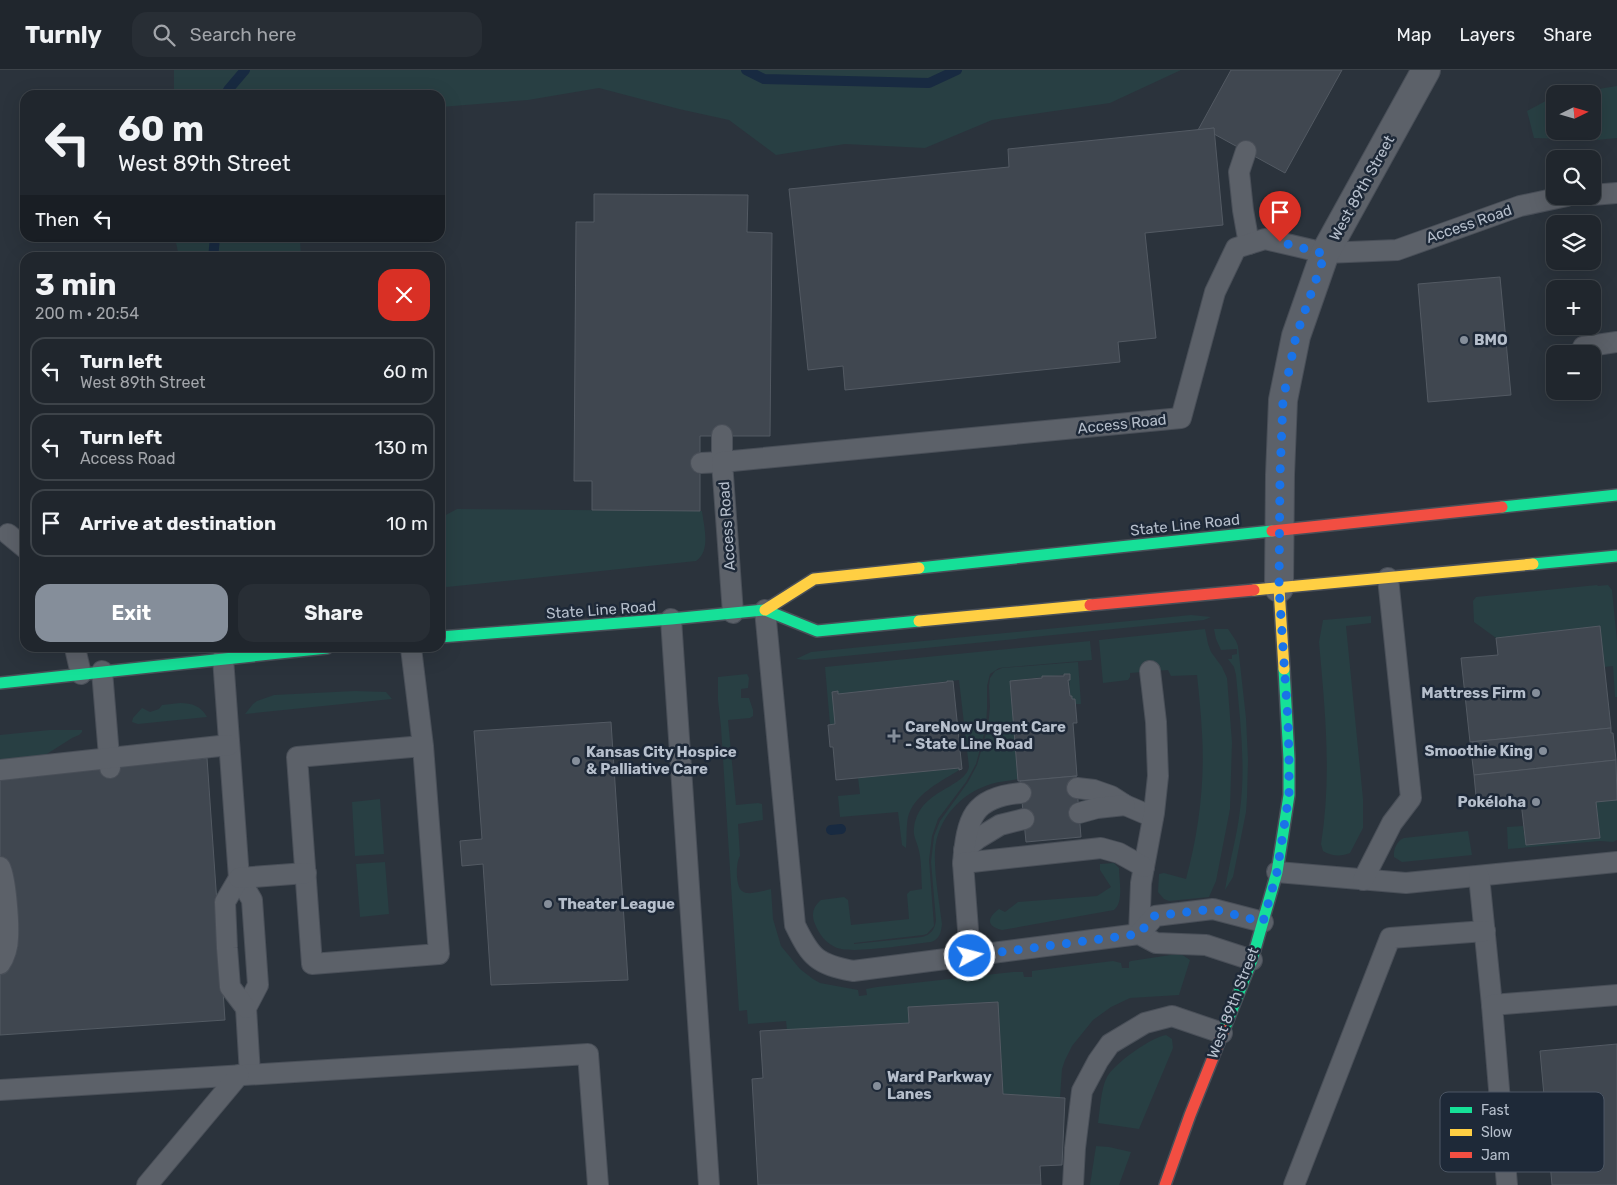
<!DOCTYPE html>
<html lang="en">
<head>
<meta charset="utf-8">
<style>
  body { margin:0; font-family:Rubik,sans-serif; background:#282e35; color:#f1f3f6; height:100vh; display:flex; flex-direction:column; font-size:19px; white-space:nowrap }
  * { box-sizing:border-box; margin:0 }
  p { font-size:16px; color:#a2a5aa }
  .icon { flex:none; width:28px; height:28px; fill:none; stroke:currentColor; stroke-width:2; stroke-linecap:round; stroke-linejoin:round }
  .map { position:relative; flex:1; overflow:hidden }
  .drawer { position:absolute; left:20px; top:182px; width:425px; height:400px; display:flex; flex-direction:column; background:#20262d; border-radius:15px; box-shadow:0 5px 20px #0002,0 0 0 1px #3d4349 }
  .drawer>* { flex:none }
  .top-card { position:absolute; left:20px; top:20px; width:425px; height:152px; border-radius:15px; box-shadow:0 5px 20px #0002,0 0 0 1px #3d4349; background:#20262d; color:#f1f3f6; overflow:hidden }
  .needle { width:32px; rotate:85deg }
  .buttons { position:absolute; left:1546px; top:15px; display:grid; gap:10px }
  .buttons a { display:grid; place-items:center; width:55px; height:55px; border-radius:10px; background:#20262d; box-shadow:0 5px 20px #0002,0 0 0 1px #3d4349; font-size:25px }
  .pin { position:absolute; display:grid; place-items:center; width:42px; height:42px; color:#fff; margin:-51px -21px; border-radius:50% 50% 50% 0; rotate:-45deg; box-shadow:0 0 5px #0007 }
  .pin .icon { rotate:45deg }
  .me { position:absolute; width:55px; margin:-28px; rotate:83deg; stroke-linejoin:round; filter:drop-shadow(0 0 4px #0008) }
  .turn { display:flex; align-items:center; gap:18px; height:105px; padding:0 15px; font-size:22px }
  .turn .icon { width:65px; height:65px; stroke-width:2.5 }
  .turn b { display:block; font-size:35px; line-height:42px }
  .then { display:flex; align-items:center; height:48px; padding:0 15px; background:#0003; gap:10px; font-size:19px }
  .round { display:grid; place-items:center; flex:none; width:52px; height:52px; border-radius:15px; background:#282e35 }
  .overview { display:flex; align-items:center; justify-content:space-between; height:85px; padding:0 15px }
  h1 { font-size:30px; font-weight:700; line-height:38px }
  .action { display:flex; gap:10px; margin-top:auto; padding:10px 15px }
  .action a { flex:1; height:58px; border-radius:15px; background:#858e9a; color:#fff; font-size:20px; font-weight:700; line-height:58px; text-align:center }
  .action a+a { background:#282e35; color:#f1f3f6 }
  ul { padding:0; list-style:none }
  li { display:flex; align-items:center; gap:15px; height:68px; margin:0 10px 8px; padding:0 5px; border:2px solid #3d4349; border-radius:15px }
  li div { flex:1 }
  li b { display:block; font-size:19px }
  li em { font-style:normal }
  header { display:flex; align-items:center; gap:30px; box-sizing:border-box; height:70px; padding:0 25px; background:#20262d; border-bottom:1px solid #3d4349 }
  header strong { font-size:24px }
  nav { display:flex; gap:28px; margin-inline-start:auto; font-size:18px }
  .search { width:350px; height:45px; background:#282e35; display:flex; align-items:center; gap:12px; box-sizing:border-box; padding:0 18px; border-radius:15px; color:#a2a5aa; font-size:19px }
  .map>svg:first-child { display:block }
</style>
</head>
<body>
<header>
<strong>Turnly</strong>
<div class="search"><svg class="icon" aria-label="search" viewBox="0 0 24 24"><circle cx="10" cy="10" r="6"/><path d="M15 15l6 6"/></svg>Search here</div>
<nav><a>Map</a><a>Layers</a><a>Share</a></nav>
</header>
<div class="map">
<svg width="1617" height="1115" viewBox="0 0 1617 1115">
  <rect width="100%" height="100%" fill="#2b333c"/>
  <g fill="#283f43">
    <path d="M 174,0 L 1181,0 L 1110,33 L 992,50 L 925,78 L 845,74 L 776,85 L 729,50 L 679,39 L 599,18 L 528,30 L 440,37 L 440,25 L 174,25 Z"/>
    <path d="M 1617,16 L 1617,68 L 1596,70 L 1534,68 L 1527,41 L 1555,26 L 1555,61 L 1592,61 L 1592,24 L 1567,24 Z"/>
    <path d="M 175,168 L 300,168 L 301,187 L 179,187 Z"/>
    <path d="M 457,439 L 702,441 C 704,457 711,481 696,491 L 447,517 L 440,515 L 440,448 Z"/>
    <path d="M 1597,515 L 1598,516 L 1608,515 L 1612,520 L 1617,571 L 1617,627 L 1615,627 L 1613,596 L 1604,597 L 1600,556 L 1496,568 L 1474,552 L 1473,531 L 1476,527 Z"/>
    <path d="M 1191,545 L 1211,547 L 1204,550 L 805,590 L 796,589 L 811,582 Z"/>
    <path d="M 1371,546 L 1371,553 L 1346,556 L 1363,729 L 1363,758 L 1350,783 C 1341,787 1331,786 1323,781 L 1321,774 C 1332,706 1325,640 1319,572 L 1323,550 Z"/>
    <path d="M 1205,559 L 1208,574 L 1211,582 L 1222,597 L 1227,608 L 1232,672 L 1230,739 L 1216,811 L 1209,827 L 1169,831 L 1164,829 L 1158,822 L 1159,804 L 1164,803 L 1186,809 C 1199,761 1205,712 1202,663 C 1201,644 1199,624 1197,605 L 1171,606 L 1168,600 L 1130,603 L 1130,607 L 1128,610 L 1103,613 L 1099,570 Z"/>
    <path d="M 1214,559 L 1228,559 L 1236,571 L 1238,576 L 1246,648 L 1248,690 L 1247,728 L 1246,742 L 1233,807 L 1225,820 C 1229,793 1237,767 1240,740 C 1246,695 1240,650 1236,605 L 1234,597 L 1228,589 L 1232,589 L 1232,585 L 1237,584 L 1237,579 L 1221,580 L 1216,569 Z"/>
    <path d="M 1090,571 L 1092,590 L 999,598 L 990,604 L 987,616 L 987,639 L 986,656 L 976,694 L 966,712 L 938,749 L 932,766 L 929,790 L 934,856 L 927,864 L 923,865 L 854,873 L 854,874 L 922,867 C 931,865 935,859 936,850 L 931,792 L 934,766 L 940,751 L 968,712 L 977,695 L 988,657 L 990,637 L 989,616 L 990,608 L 995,601 L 1002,598 L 1078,592 L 1081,634 L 1075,634 L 1075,629 L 1072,629 L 1071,626 L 1070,626 L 1069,604 L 1010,611 L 1018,709 C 1009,711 1000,711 991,714 C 961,723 937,749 935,781 C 934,804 939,830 942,854 C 941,862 940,869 931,872 C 911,874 849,885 835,877 C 825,872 819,864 815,854 C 811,844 813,837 821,830 L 844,827 L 848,830 L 851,855 L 909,849 L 907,824 L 910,821 L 922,819 C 921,806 922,790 918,777 C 916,770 913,766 914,758 C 919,719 964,719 969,697 L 959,610 L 838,624 L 838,621 L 832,622 L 835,654 L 830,654 L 825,597 Z"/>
    <path d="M 747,604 L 749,608 L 748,618 L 741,619 L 741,628 L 749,628 L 753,640 L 753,646 L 750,648 L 728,650 L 736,735 L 758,733 L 762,734 L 763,750 L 738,754 L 740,786 C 736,791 735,816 742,821 C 748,826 763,821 771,819 L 773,849 L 781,876 L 800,899 L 813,909 L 820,913 L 858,920 L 859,926 L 867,925 L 866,919 L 877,917 L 1013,902 L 1023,902 L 1024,907 L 1032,907 L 1032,901 L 1039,900 L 1113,891 L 1121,893 L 1122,898 L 1129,898 L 1129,892 L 1131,891 L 1177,884 L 1181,884 L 1190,890 L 1179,925 L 1130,928 L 1111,937 L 1093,950 L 1072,976 L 1065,990 L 1062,999 L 1060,1028 L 1003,1024 L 998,932 L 909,937 L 909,953 L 787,960 L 786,951 L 748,954 L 747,940 L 739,941 L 721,657 L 718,630 L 718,607 Z"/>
    <path d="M 355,621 L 386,622 L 392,629 L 245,644 L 253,634 L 257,631 L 274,625 Z"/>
    <path d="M 180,633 C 192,633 201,636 207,647 L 138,654 L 132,652 L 133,648 L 142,638 L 150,642 L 159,639 L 162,635 Z"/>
    <path d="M 50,660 L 82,660 L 82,662 L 79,665 L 72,668 L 42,687 L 0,693 L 0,665 Z"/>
    <path d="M 959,698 L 959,700 L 956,702 C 938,713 914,725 908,747 C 906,757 907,768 906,778 L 902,775 L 898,742 L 840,747 L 838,726 L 860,724 L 858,708 Z"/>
    <path d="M 380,729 L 384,784 L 355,786 L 352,732 Z"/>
    <path d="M 1617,730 L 1617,770 L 1613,772 L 1600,771 L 1508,779 L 1507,757 L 1523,756 L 1526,775 L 1600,768 L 1596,732 Z"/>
    <path d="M 1468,761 L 1472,785 L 1402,792 L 1394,787 C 1393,779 1397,771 1404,768 Z"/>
    <path d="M 385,792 L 389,844 L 360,847 L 356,794 Z"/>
    <path d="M 1114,793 L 1119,798 C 1119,810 1124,832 1114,840 L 1002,860 C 986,856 987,848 999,839 L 1005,842 L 1018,832 L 1097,826 L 1111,817 L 1100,800 L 1100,794 Z"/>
    <path d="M 1166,965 L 1172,969 L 1173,978 L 1139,1059 L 1098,1053 C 1100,1040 1101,1018 1107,1007 C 1115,993 1150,968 1166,965 Z"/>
    <path d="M 1096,1076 L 1109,1077 L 1131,1082 L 1119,1115 L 1090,1115 Z"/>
  </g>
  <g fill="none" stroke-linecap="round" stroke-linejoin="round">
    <g stroke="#182a41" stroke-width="10">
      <path d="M 746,0 L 764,9 L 929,13 L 957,0"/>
      <path d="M 228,25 L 228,20 L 245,0"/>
      <path d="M 213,188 L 215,168"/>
      <path d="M 831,760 L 841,759"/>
    </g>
  </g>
  <g fill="#404750" stroke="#535a63">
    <path d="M 1231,0 L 1342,0 L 1285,103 L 1214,64 L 1214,58 L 1198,60 Z"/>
    <path d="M 1214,58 L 1223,155 L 1145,163 L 1156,268 L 1118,272 L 1120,292 L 845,320 L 843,296 L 808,300 L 789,119 L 1009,97 L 1008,79 Z"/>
    <path d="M 594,124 L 748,125 L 747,162 L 772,163 L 770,366 L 700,366 L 700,441 L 592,440 L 592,411 L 574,411 L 576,152 L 594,152 Z"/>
    <path d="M 1500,207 L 1511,325 L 1428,332 L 1418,214 Z"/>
    <path d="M 1600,556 L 1611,658 L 1470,672 L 1461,588 L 1498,585 L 1496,568 Z"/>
    <path d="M 1064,604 L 1070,604 L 1070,610 L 1068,610 L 1070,626 L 1072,626 L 1072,629 L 1075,629 L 1077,653 L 1073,653 L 1077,706 L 1018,711 L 1010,611 L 1042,608 L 1042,606 L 1064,606 Z"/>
    <path d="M 947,611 L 953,611 L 962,699 L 959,700 L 959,698 L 836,710 L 833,677 L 830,677 L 828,655 L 835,654 L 832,622 L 838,621 L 838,624 L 947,612 Z"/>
    <path d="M 611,652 L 628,910 L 491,915 L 483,794 L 462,796 L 460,771 L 482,769 L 474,661 Z"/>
    <path d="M 1611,658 L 1611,663 L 1613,663 L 1616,690 L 1474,705 L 1470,672 Z"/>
    <path d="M 207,688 L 225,950 L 0,965 L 0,708 Z"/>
    <path d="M 1616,690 L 1617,730 L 1596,732 L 1600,768 L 1526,775 L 1521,732 L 1477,737 L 1474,705 Z"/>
    <path d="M 1076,706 L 1081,767 L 1026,772 L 1020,711 Z"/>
    <path d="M 998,932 L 1003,1024 L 1065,1028 L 1062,1095 L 1040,1096 L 1041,1115 L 758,1115 L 752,1009 L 763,1008 L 760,961 L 909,953 L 908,937 Z"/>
    <path d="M 1617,974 L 1617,1115 L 1552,1115 L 1540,981 Z"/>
  </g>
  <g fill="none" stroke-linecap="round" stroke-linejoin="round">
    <g stroke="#494f58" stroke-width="22">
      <g id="lane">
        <path d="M 1246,81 L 1239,102 L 1243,140 L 1249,174"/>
        <path d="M 1592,125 L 1617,123"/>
        <path d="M 1583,277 L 1617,272"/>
        <path d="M 701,393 L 722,392 L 722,365"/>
        <path d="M 8,464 L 25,478"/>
        <path d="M 765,540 L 795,855 C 811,888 817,894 853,901 L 1139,864 L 1156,873 L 1206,875 L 1252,890"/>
        <path d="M 733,543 L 722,392 L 1181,348 L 1215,222 L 1236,178 L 1265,169 L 1325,183 L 1397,180 L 1520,136 L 1567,126"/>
        <path d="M 671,549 L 709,1115"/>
        <path d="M 75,578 L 81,604"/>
        <path d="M 411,578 L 423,676 L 439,884 L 312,894 L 297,687 L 423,676"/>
        <path d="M 223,588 L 239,808 L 252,830 L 258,915 L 246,938 L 250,1004"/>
        <path d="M 102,601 L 110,698"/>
        <path d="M 0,700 L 229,675"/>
        <path d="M 1077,718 L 1094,720 L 1111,726 L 1125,735 L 1153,747"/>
        <path d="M 1079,743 L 1097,738 L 1125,735"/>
        <path d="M 964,780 L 977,769 L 1000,755 L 1024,749"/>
        <path d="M 963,793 C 967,749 972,727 1021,723"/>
        <path d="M 0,797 C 6,809 9,854 8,868 C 8,876 5,887 0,894"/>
        <path d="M 1277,802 L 1406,813 L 1617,792"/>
        <path d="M 1479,806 L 1492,935"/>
        <path d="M 239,808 L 225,832 L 227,878 L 230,917 L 246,938"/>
        <path d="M 239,808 L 306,803"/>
        <path d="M 1363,810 L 1392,753 L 1411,728 L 1388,508"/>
        <path d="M 1139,864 L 1141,813 L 1154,743 L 1158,706 L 1156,652 L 1150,601"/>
        <path d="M 1139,864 L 1155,846 L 1213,839 L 1263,852"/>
        <path d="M 970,886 L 963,793 L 1101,778 L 1119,783 L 1144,797"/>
        <path d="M 0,1020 L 588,984 L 598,1115"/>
        <path d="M 147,1115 L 239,1005"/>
        <path d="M 1073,1115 L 1075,1078 L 1082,1021 L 1098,991 L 1110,974 L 1145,953 L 1172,946 L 1222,963"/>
        <path d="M 1294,1115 L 1390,868 L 1485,861"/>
        <path d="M 1507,1115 L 1492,935 L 1617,925"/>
      </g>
    </g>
    <g stroke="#494f58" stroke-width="30">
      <path id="street" d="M 1279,518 L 1280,405 L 1283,330 L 1296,266 L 1325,183 L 1426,0"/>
    </g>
    <g stroke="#494f58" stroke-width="14">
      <g id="fast">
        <path d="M 1502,437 L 1617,425"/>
        <path d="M 1533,494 L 1617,486"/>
        <path d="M 919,498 L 1272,461"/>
        <path d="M 440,567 L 671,549 L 765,540 L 817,561 L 919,551"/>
        <path d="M 0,613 L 327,578"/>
        <path d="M 1224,960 L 1252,890 L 1277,802 L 1289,725 L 1289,689 L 1284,599"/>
      </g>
    </g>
    <g stroke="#494f58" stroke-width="14">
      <g id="slow">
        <path d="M 1279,518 L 1284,599"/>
        <path d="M 1254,520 L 1533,494"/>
        <path d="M 765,540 L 814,509 L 919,498"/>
        <path d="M 919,551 L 1090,535"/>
      </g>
    </g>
    <g stroke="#494f58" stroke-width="14">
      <g id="jam">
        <path d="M 1272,461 L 1502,437"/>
        <path d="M 1090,535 L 1254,520"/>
        <path d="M 1165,1115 L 1190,1045 L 1224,960"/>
      </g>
    </g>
    <use href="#lane" stroke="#5c6169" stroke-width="20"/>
    <use href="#street" stroke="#5c6169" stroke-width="28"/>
    <use href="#fast" stroke="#16e098" stroke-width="11"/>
    <use href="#slow" stroke="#ffcf43" stroke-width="11"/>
    <use href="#jam" stroke="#f24e42" stroke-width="11"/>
  </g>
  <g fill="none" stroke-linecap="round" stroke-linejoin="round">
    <path stroke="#1a73e8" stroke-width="9" stroke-dasharray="0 16.2" d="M 970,886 L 1139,864 L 1154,846 L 1213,839 L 1263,852 L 1277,802 L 1289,725 L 1289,689 L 1288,651 L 1279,518 L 1280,405 L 1283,330 L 1296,266 L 1325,184 L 1280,172"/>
  </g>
  <g fill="#858e9a" stroke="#1e2938" stroke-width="2">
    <circle cx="1464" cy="270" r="5"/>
    <circle cx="1536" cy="623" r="5"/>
    <path d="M891.5 658.5h5v5h5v5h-5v5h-5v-5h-5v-5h5z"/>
    <circle cx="1543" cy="681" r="5"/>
    <circle cx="576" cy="691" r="5"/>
    <circle cx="1536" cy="732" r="5"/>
    <circle cx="548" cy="834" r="5"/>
    <circle cx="877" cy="1016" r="5"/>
  </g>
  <g text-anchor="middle" stroke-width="5" stroke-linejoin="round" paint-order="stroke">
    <g font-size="15" fill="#b6bfcc" stroke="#1e2938">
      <text transform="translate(1362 118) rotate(-61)" y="5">West 89th Street</text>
      <text transform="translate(1469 154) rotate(-19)" y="5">Access Road</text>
      <text transform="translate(1122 354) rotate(-6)" y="5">Access Road</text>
      <text transform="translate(1185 455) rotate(-6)" y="5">State Line Road</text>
      <text transform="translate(727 456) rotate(-94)" y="5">Access Road</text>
      <text transform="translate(601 540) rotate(-4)" y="5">State Line Road</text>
      <text transform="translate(1233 933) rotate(-69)" y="5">West 89th Street</text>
    </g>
    <g font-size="15" font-weight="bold" fill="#b6bfcc" stroke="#1e2938" text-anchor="start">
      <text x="1474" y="275">BMO</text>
      <text x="1526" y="628" text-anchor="end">Mattress Firm</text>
      <text x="905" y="662">CareNow Urgent Care<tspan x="905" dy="17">- State Line Road</tspan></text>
      <text x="1533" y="686" text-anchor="end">Smoothie King</text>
      <text x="586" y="687">Kansas City Hospice<tspan x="586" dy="17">&amp; Palliative Care</tspan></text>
      <text x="1526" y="737" text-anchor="end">Pokéloha</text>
      <text x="558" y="839">Theater League</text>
      <text x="887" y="1012">Ward Parkway<tspan x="887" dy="17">Lanes</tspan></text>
    </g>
  </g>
  <rect x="1440" y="1022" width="164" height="80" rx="8" fill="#1e2938" stroke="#4c5664" stroke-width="1"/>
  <rect x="1450" y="1037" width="22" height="6" fill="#16e098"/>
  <rect x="1450" y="1059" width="22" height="7" fill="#ffcf43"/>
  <rect x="1450" y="1082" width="22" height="6" fill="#f24e42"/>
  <g font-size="14" fill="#b6bfcc">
    <text x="1481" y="1045">Fast</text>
    <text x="1481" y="1067">Slow</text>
    <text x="1481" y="1090">Jam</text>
  </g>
</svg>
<div class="buttons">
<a><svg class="needle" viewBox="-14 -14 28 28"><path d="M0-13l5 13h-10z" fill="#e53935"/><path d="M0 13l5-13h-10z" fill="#a2a5aa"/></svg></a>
<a><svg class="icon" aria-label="search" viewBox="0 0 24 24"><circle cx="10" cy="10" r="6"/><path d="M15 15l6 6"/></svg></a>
<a><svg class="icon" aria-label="layers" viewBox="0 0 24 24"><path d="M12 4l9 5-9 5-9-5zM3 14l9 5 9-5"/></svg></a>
<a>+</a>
<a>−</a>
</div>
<div class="pin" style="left:1280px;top:172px;background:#d93025"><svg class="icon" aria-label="arrive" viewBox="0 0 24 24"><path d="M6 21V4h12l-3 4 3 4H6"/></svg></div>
<svg class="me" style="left:970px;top:886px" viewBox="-20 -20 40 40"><circle r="17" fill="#1a73e8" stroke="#fff" stroke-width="3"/><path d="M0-11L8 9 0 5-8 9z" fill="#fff"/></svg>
<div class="top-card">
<div class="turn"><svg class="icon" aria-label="left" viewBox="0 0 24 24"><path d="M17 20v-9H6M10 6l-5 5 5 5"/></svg><div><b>60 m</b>West 89th Street</div></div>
<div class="then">Then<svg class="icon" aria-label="left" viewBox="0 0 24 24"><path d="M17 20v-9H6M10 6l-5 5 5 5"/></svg></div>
</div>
<section class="drawer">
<div class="overview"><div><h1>3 min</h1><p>200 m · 20:54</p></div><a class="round" style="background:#d93025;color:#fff"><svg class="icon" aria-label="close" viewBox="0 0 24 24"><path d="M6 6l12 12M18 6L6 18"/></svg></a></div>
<ul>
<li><svg class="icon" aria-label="left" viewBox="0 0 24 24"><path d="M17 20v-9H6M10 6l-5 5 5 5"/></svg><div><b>Turn left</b><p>West 89th Street</p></div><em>60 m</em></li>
<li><svg class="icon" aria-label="left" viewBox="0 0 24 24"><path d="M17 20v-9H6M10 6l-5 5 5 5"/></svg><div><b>Turn left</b><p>Access Road</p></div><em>130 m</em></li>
<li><svg class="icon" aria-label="arrive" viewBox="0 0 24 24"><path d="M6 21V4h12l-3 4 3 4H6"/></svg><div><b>Arrive at destination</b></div><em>10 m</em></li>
</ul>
<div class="action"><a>Exit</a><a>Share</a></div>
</section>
</div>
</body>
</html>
